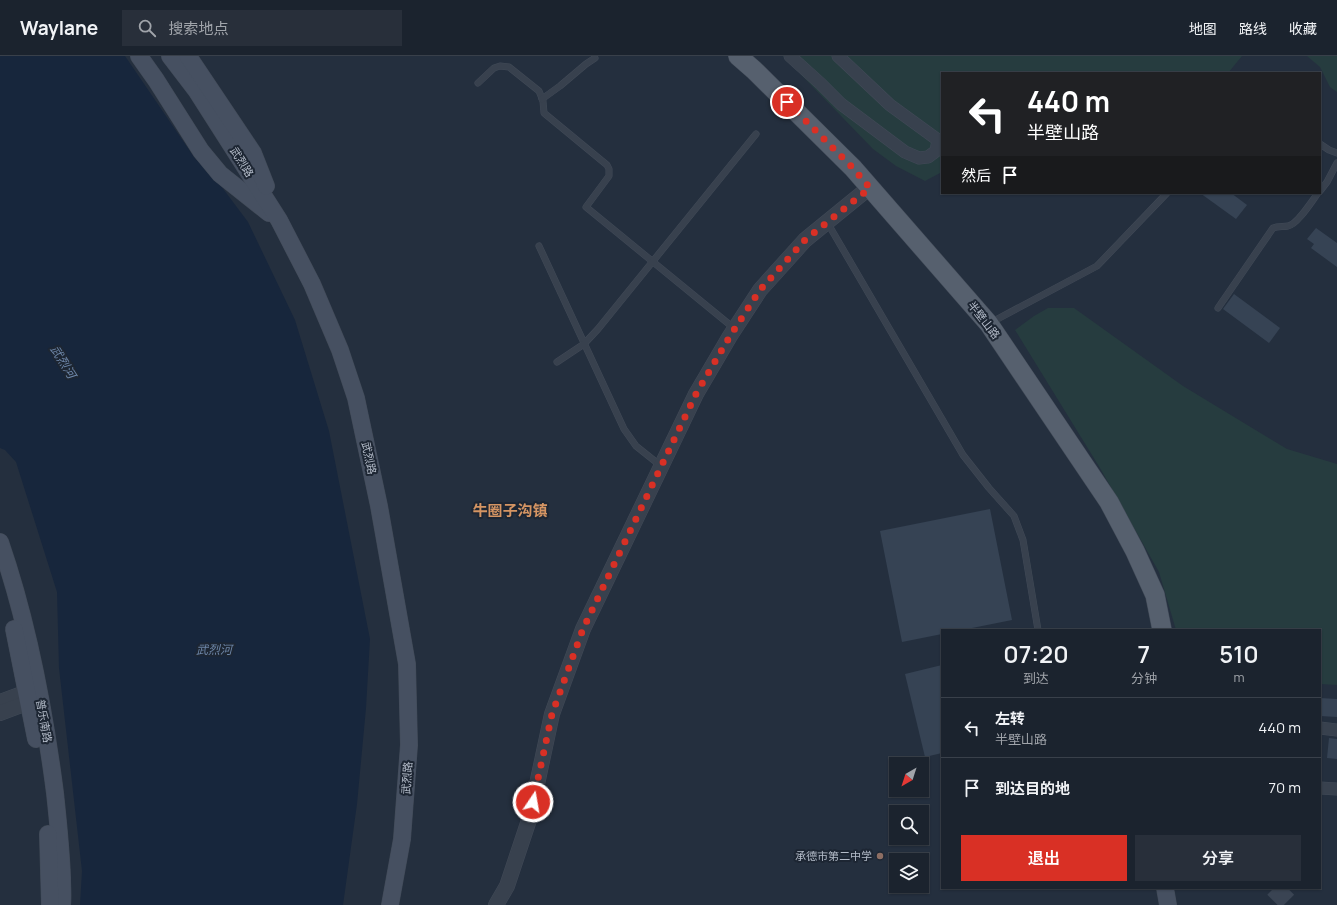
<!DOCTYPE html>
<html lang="zh">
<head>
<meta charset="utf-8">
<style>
  body { margin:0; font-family:Manrope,"Noto Sans SC",sans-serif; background:#282f3a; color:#f1f3f6; height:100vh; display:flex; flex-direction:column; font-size:15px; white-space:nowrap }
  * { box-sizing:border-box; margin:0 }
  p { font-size:13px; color:#a0a4aa }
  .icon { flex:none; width:22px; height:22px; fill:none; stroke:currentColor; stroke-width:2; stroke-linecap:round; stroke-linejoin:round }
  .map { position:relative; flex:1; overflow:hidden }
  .panel { position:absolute; left:941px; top:573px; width:380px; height:260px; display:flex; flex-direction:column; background:#1b232e; border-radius:0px; box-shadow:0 1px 3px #0004,0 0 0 1px #39404a }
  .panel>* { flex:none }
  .hud { position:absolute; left:941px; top:16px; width:380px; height:122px; border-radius:0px; box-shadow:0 1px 3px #0004,0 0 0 1px #39404a; background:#202124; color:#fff; overflow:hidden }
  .needle { width:26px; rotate:219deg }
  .fabs { position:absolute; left:889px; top:701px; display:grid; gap:8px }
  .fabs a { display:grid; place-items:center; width:40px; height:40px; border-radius:0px; background:#1b232e; box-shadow:0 1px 3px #0004,0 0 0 1px #39404a; font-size:20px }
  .pin { position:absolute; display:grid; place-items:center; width:34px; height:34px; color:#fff; margin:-17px; border:2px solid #fff; border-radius:50%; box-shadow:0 1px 4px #0007 }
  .me { position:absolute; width:44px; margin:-22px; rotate:12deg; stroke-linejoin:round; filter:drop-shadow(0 0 3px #0008) }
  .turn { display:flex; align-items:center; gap:14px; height:84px; padding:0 20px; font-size:18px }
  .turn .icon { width:52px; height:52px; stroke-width:2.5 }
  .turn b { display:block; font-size:28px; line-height:34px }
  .then { display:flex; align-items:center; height:38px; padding:0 20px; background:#0003; gap:8px; font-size:15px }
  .eta { display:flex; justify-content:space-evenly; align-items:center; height:68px; text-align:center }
  .eta b { font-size:24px; font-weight:600; line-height:28px }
  .action { display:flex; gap:8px; margin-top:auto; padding:8px 20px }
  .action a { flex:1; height:46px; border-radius:0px; background:#d93025; color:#fff; font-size:16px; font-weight:600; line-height:46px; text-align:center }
  .action a+a { background:#282f3a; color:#f1f3f6 }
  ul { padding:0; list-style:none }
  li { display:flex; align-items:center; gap:12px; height:60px; padding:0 20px; border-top:1px solid #39404a }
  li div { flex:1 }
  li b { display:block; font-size:15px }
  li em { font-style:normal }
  header { display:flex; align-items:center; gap:24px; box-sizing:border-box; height:56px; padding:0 20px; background:#1b232e; border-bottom:1px solid #39404a }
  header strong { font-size:19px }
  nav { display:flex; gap:22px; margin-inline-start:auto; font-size:14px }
  .search { width:280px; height:36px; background:#282f3a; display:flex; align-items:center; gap:10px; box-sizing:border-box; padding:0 14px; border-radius:0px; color:#a0a4aa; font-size:15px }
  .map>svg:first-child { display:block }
</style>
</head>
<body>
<header>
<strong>Waylane</strong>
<div class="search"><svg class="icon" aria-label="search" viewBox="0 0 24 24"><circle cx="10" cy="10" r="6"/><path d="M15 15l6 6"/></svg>搜索地点</div>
<nav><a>地图</a><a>路线</a><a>收藏</a></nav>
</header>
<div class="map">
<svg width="1337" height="849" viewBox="0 0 1337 849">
  <rect width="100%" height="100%" fill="#242f3e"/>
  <g fill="#263c3f">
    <path d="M 783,0 L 1242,0 L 1228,17 L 942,17 L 942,116 L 925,125 L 896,110 L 873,93 Z"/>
    <path d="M 1307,0 L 1337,0 L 1337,36 L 1330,31 L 1320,11 Z"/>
    <path d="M 1048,252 L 1074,252 L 1183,330 L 1287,393 L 1337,408 L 1337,629 L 1320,628 L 1320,574 L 1176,574 L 1159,516 L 1100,412 L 1015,274 L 1034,260 Z"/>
  </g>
  <path fill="#17263c" d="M 0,0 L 125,0 L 194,101 L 218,126 L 248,166 L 295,264 L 329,375 L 370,583 L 366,652 L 357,748 L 343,849 L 80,849 L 82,815 L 59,612 L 57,536 L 16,406 L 5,394 L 0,392 Z"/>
  <g fill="#364354">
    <path d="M 1200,137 L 1231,137 L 1247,149 L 1236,163 Z"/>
    <path d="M 1316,172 L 1337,187 L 1337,211 L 1311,192 L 1314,188 L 1307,183 Z"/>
    <path d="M 1234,238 L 1280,272 L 1269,287 L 1223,253 Z"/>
    <path d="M 990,453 L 1012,564 L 962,574 L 942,574 L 942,578 L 902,586 L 880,475 Z"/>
    <path d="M 942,609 L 942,697 L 925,701 L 905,618 Z"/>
    <path d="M 1320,642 L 1337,643 L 1337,661 L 1320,660 Z"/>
    <path d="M 1329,682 L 1337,683 L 1337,703 L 1327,702 Z"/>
  </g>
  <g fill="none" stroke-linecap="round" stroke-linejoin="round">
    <path stroke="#3a4453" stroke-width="19" stroke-dasharray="19 10" stroke-linecap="butt" d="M 1274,832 L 1291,849"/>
    <g stroke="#414a57" stroke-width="7">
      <g id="service">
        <path d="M 478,27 L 494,12 L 500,10 L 509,11 L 539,35 L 543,45 L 544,57 L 607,109 L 609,113 L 609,120 L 586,151 L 735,273"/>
        <path d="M 542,43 L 560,30 L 586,8 L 595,2"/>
        <path d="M 1320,88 L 1329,94 L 1337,97"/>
        <path d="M 1320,135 L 1327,126 L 1337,107"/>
        <path d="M 827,166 L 963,399 L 989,432 L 1014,460 L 1023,484 L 1038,574"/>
        <path d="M 539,190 L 624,373 L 636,390 L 661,410"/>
        <path d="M 1218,252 L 1273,172 C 1278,170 1283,171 1288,170 C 1297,169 1312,145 1318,137"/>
        <path d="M 990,267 L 1097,210 L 1167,137"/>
        <path d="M 557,306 L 584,288 L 598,273 L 756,78"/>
      </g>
    </g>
    <g stroke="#414a57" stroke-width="13">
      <g id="minor">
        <path d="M 790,0 L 821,28 L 841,48 L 905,96 L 919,102 L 928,101 L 936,95 L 938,84 L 890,49 L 838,0"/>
        <path d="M 1320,672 L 1337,674"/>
        <path d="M 1320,732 L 1337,733"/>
      </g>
    </g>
    <g stroke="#414a57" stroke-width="16">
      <g id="tertiary">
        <path d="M 0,646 L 38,632"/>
        <path d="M 0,657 L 40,642"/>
        <path d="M 496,849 L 507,830 L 530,761 L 552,658 L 583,573 L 696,338 L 730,280 L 760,234 L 805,184 L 870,131"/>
      </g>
    </g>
    <g stroke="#414a57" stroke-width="18">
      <g id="secondary">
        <path d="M 139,0 L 156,24 L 201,95 L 220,118 L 269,157"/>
        <path d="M 170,0 L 196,34 L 279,164 L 312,228 L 340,294 L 356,342 L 379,450 L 407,608 L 409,689 L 402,783 L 390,849"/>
        <path d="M 188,0 L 253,97 L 266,130"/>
        <path d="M 0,486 C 28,567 44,652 55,737 C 58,765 61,793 62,822 C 62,831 63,840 62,849"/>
        <path d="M 14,573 L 36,683"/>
        <path d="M 48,778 L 50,849"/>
        <path d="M 1165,832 L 1168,849"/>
      </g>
    </g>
    <g stroke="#414a57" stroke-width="20">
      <path id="primary" d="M 738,0 L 754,14 L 853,112 L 989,268 L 1109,446 L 1135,495 L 1155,539 L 1162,574"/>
    </g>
    <use href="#service" stroke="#38414e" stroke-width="6"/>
    <use href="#minor" stroke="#38414e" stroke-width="12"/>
    <use href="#tertiary" stroke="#38414e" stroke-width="15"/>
    <use href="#secondary" stroke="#465061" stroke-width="17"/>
    <use href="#primary" stroke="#56606e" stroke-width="19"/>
  </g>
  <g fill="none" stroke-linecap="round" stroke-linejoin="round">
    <path stroke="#d93025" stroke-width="7" stroke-dasharray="0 12.6" d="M 533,746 L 552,658 L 583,573 L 696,338 L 730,280 L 760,234 L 805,184 L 870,132 L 853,112 L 787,46"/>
  </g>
  <circle fill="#8d6e63" stroke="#1d2633" stroke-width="1.5" cx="880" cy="800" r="4"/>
  <g text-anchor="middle" stroke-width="4" stroke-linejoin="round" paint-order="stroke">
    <g font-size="11" fill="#b4bcc9" stroke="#1d2633">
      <text transform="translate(242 106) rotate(58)" y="4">武烈路</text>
      <text transform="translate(984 264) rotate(52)" y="4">半壁山路</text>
      <text transform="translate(369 402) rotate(78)" y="4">武烈路</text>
      <text transform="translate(44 665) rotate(80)" y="4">普乐南路</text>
      <text transform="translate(407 722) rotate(-86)" y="4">武烈路</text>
    </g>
    <g font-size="11" fill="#b4bcc9" stroke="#1d2633" text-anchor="end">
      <text x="872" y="804">承德市第二中学</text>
    </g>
    <g font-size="12" font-style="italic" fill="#6d86a8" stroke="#1d2633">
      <text transform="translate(63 306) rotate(58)" y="4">武烈河</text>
      <text x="214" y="598">武烈河</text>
    </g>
    <g font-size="15" font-weight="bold" fill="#d59563" stroke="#1d2633">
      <text x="510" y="460">牛圈子沟镇</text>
    </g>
  </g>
</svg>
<div class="fabs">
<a><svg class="needle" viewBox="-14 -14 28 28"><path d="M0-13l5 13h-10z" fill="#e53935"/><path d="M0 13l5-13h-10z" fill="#a0a4aa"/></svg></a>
<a><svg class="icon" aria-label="search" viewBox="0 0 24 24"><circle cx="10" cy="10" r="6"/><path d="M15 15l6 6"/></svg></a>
<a><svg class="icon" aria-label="layers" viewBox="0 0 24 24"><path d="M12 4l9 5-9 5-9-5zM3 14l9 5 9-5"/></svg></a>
</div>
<div class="pin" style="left:787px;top:46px;background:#d93025"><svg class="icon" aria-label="arrive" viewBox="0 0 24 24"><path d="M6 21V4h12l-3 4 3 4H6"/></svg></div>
<svg class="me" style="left:533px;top:746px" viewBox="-20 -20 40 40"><circle r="17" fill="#d93025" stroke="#fff" stroke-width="3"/><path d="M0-11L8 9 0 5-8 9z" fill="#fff"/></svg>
<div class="hud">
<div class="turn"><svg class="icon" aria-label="left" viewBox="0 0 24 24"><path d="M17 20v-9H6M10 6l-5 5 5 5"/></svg><div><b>440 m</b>半壁山路</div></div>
<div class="then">然后<svg class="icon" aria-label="arrive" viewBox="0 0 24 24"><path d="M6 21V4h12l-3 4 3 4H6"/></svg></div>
</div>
<section class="panel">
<div class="eta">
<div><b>07:20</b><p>到达</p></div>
<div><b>7</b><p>分钟</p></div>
<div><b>510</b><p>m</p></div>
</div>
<ul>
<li><svg class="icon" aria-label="left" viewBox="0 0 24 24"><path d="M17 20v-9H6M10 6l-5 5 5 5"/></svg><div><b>左转</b><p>半壁山路</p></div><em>440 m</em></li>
<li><svg class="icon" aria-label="arrive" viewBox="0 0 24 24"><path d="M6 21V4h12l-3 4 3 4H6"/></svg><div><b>到达目的地</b></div><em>70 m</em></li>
</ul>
<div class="action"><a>退出</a><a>分享</a></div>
</section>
</div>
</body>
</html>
